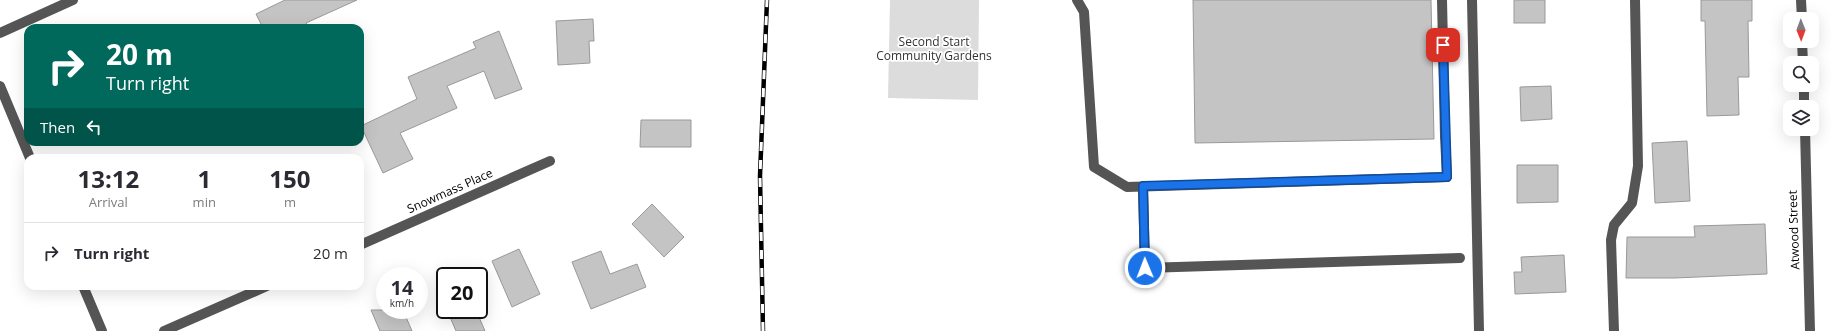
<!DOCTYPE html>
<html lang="en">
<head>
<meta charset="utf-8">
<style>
  body { margin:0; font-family:"Open Sans",sans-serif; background:#f7f7f7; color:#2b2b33; height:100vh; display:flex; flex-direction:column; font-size:15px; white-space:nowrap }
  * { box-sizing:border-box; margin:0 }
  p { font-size:13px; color:#7c7c81 }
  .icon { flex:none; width:22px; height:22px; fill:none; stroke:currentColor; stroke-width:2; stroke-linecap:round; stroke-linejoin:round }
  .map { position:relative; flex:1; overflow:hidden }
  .drawer { position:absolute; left:24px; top:154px; width:340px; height:136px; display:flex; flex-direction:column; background:#fff; border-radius:12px; box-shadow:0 4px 16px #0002 }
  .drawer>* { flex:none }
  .banner { position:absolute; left:24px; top:24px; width:340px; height:122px; border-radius:12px; box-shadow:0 4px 16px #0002; background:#00695c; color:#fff; overflow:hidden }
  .needle { width:26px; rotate:179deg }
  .fabs { position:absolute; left:1783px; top:12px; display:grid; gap:8px }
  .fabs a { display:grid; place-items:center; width:36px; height:36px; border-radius:8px; background:#fff; box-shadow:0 4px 16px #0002; font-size:20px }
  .speed { position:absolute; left:376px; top:267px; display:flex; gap:8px; font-size:20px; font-weight:700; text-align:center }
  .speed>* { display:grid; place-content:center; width:52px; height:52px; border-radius:50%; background:#fff; box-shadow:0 4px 16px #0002; line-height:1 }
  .speed small { font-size:10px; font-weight:400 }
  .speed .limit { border:2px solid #111; border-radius:6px; background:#fff; color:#111 }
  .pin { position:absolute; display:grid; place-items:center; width:34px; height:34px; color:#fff; margin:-17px; border-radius:8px; box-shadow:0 2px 6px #0006 }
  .me { position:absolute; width:44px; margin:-22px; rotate:359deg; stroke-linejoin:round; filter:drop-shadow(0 0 3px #0008) }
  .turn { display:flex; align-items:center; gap:14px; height:84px; padding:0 16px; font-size:18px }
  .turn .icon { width:52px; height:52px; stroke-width:2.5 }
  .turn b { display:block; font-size:28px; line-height:34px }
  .then { display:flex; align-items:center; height:38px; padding:0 16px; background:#0003; gap:8px; font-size:15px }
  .eta { display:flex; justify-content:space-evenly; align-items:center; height:68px; text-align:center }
  .eta b { font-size:24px; font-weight:700; line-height:28px }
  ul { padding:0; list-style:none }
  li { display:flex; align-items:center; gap:12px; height:60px; padding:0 16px; border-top:1px solid #e1e1e2 }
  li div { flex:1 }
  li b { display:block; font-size:15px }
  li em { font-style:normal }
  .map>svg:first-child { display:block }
</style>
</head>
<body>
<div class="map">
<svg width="1831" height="331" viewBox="0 0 1831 331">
  <rect width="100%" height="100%" fill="#fff"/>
  <path fill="#dcdcdc" d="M 890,0 L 979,0 L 978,100 L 888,98 Z"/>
  <g fill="#c4c4c4" stroke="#999">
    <path d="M 285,0 L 357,0 L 306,23 L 309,28 L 263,28 L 256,14 Z"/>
    <path d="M 1193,0 L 1431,0 L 1434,139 L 1195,143 Z"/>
    <rect x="1514" y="0" width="31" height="23"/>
    <path d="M 1701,0 L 1752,0 L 1752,21 L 1748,21 L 1749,77 L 1738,77 L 1739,115 L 1707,116 L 1705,21 L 1701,21 Z"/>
    <path d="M 593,19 L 594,41 L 589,41 L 590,63 L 558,65 L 556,21 Z"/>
    <path d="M 499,31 L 522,89 L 495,99 L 484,71 L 447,86 L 457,108 L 400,133 L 413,159 L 383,173 L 361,126 L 417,99 L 408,77 L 476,48 L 473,42 Z"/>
    <path d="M 1551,86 L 1552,119 L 1521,121 L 1520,87 Z"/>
    <path d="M 641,120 L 691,120 L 691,147 L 640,147 Z"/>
    <path d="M 1687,141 L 1690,201 L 1655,203 L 1652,143 Z"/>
    <path d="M 1517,165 L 1558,165 L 1558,202 L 1517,203 Z"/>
    <path d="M 652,204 L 684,237 L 664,257 L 632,224 Z"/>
    <path d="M 1765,224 L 1767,274 L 1675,278 L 1626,278 L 1627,237 L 1695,237 L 1694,226 Z"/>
    <path d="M 519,249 L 540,294 L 512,307 L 492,261 Z"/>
    <path d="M 601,251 L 610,274 L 637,264 L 646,287 L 591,309 L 572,262 Z"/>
    <path d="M 1564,255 L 1566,292 L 1515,294 L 1514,272 L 1522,272 L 1521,257 Z"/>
    <path d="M 371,310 L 403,310 L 412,331 L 380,331 Z"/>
    <path d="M 447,310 L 476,310 L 485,331 L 456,331 Z"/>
  </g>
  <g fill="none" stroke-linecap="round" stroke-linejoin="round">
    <g stroke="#555" stroke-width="10">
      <path d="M 1077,0 L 1084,12 L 1094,167 L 1127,187 L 1447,177 L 1445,136 L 1442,0"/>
      <path d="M 1472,0 L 1479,331"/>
      <path d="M 1801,0 L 1802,19"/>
      <path d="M 0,33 L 73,0"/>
      <path d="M 1802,41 L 1803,63"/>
      <path d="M 1804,85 L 1804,107"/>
      <path d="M 0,86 L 30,158"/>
      <path d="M 1805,129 L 1810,331"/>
      <path d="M 1143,186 L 1145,268 L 1460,258"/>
      <path d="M 360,245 L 550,161"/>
      <path d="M 83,286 L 102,331"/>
      <path d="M 164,331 L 267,286"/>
      <path d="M 1614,331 L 1611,240 L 1614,225 L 1632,203 L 1638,166 L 1635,0"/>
    </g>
    <g stroke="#000" stroke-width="4.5">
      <path id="rail" d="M 763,331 L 760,176 L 767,0"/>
    </g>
    <use href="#rail" stroke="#fff" stroke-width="3" stroke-dasharray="9" stroke-linecap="butt"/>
  </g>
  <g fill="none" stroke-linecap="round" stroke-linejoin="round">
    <g stroke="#114b97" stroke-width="10">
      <path id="route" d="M 1145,268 L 1143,186 L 1447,177 L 1443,45"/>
    </g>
    <use href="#route" stroke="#1a73e8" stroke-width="7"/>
  </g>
  <g text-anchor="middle" stroke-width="3.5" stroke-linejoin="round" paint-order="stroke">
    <g font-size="12" fill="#333" stroke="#fff">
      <text x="934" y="46">Second Start<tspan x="934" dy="14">Community Gardens</tspan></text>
    </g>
    <g font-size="12" fill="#000" stroke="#fff">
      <text transform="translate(450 191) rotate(-24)" y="4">Snowmass Place</text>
      <text transform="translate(1794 230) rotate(-92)" y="4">Atwood Street</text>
    </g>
  </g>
</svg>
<div class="fabs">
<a><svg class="needle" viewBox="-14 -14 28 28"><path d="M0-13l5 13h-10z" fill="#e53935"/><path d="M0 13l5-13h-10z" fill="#7c7c81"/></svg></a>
<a><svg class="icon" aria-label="search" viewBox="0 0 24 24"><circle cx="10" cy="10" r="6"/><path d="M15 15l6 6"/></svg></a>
<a><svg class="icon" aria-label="layers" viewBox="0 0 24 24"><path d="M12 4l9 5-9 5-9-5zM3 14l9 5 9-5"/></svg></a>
</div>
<div class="speed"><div>14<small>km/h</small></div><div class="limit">20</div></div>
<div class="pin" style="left:1443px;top:45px;background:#d93025"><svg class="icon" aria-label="arrive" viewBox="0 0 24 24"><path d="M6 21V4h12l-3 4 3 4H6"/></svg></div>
<svg class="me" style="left:1145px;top:268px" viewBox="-20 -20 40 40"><circle r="17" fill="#1a73e8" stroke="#fff" stroke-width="3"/><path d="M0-11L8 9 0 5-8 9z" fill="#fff"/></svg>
<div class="banner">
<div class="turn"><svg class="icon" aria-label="right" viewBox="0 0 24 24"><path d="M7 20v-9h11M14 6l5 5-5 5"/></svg><div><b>20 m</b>Turn right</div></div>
<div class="then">Then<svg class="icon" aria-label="left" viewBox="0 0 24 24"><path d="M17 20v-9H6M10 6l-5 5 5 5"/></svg></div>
</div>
<section class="drawer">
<div class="eta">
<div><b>13:12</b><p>Arrival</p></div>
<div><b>1</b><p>min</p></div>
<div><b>150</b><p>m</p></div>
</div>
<ul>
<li><svg class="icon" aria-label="right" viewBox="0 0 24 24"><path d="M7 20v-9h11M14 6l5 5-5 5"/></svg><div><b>Turn right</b></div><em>20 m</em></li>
</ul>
</section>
</div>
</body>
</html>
